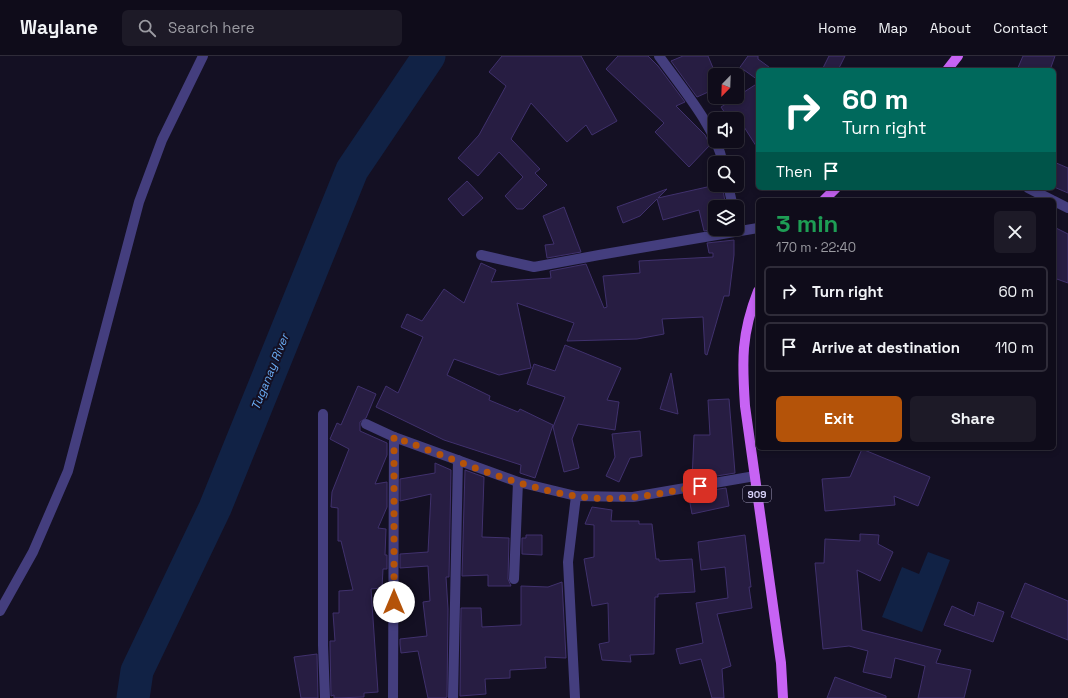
<!DOCTYPE html>
<html lang="en">
<head>
<meta charset="utf-8">
<style>
  body { margin:0; font-family:"Space Grotesk",sans-serif; background:#1d1a27; color:#f1f3f6; height:100vh; display:flex; flex-direction:column; font-size:15px; white-space:nowrap }
  * { box-sizing:border-box; margin:0 }
  p { font-size:13px; color:#9b9ba2 }
  .icon { flex:none; width:22px; height:22px; fill:none; stroke:currentColor; stroke-width:2; stroke-linecap:round; stroke-linejoin:round }
  .map { position:relative; flex:1; overflow:hidden }
  .drawer { position:absolute; left:756px; top:142px; width:300px; height:252px; display:flex; flex-direction:column; background:#0f0c1a; border-radius:6px; box-shadow:0 2px 6px #0003,0 0 0 1px #2f2c39 }
  .drawer>* { flex:none }
  .hud { position:absolute; left:756px; top:12px; width:300px; height:122px; border-radius:6px; box-shadow:0 2px 6px #0003,0 0 0 1px #2f2c39; background:#00695c; color:#fff; overflow:hidden }
  .needle { width:26px; rotate:203deg }
  .buttons { position:absolute; left:708px; top:12px; display:grid; gap:8px }
  .buttons a { display:grid; place-items:center; width:36px; height:36px; border-radius:6px; background:#0f0c1a; box-shadow:0 2px 6px #0003,0 0 0 1px #2f2c39; font-size:20px }
  .pin { position:absolute; display:grid; place-items:center; width:34px; height:34px; color:#fff; margin:-17px; border-radius:8px; box-shadow:0 2px 6px #0006 }
  .me { position:absolute; width:44px; margin:-22px; rotate:0deg; stroke-linejoin:round; filter:drop-shadow(0 0 3px #0008) }
  .turn { display:flex; align-items:center; gap:14px; height:84px; padding:0 20px; font-size:18px }
  .turn .icon { width:52px; height:52px; stroke-width:2.5 }
  .turn b { display:block; font-size:28px; line-height:34px }
  .then { display:flex; align-items:center; height:38px; padding:0 20px; background:#0003; gap:8px; font-size:15px }
  .round { display:grid; place-items:center; flex:none; width:42px; height:42px; border-radius:6px; background:#1d1a27 }
  .head { display:flex; align-items:center; justify-content:space-between; height:68px; padding:0 20px }
  h1 { font-size:24px; font-weight:700; line-height:30px; color:#1e9e55 }
  .button { display:flex; gap:8px; margin-top:auto; padding:8px 20px }
  .button a { flex:1; height:46px; border-radius:6px; background:#b45309; color:#fff; font-size:16px; font-weight:700; line-height:46px; text-align:center }
  .button a+a { background:#1d1a27; color:#f1f3f6 }
  ul { padding:0; list-style:none }
  li { display:flex; align-items:center; gap:12px; height:50px; margin:0 8px 6px; padding:0 12px; border:2px solid #2f2c39; border-radius:6px }
  li div { flex:1 }
  li b { display:block; font-size:15px }
  li em { font-style:normal }
  header { display:flex; align-items:center; gap:24px; box-sizing:border-box; height:56px; padding:0 20px; background:#0f0c1a; border-bottom:1px solid #2f2c39 }
  header strong { font-size:19px }
  nav { display:flex; gap:22px; margin-inline-start:auto; font-size:14px }
  .search { width:280px; height:36px; background:#1d1a27; display:flex; align-items:center; gap:10px; box-sizing:border-box; padding:0 14px; border-radius:6px; color:#9b9ba2; font-size:15px }
  .map>svg:first-child { display:block }
</style>
</head>
<body>
<header>
<strong>Waylane</strong>
<div class="search"><svg class="icon" aria-label="search" viewBox="0 0 24 24"><circle cx="10" cy="10" r="6"/><path d="M15 15l6 6"/></svg>Search here</div>
<nav><a>Home</a><a>Map</a><a>About</a><a>Contact</a></nav>
</header>
<div class="map">
<svg width="1068" height="642" viewBox="0 0 1068 642">
  <rect width="100%" height="100%" fill="#141023"/>
  <path fill="#112245" d="M 928,496 L 950,504 L 922,576 L 882,561 L 902,511 L 919,518 Z"/>
  <g fill="none" stroke-linecap="round" stroke-linejoin="round">
    <path stroke="#112245" stroke-width="33" d="M 133,642 L 137,615 L 215,452 L 352,114 L 429,0"/>
  </g>
  <g fill="#271d42" stroke="#40316d">
    <path d="M 502,0 L 581,0 L 617,65 L 592,79 L 586,69 L 567,86 L 531,47 L 511,83 L 540,113 L 535,117 L 547,129 L 523,153 L 517,153 L 505,140 L 523,121 L 499,96 L 478,120 L 458,102 L 479,79 L 506,30 L 489,16 Z"/>
    <path d="M 618,0 L 648,0 L 658,10 L 685,46 L 676,50 L 705,79 L 710,89 L 689,111 L 655,76 L 664,67 L 606,13 Z"/>
    <path d="M 683,0 L 708,0 L 716,19 L 715,33 L 697,41 L 671,5 Z"/>
    <path d="M 748,0 L 758,0 L 758,3 L 773,14 L 758,14 L 758,24 L 744,14 L 738,14 Z"/>
    <path d="M 829,0 L 845,0 L 838,14 L 822,14 Z"/>
    <path d="M 1023,0 L 1055,0 L 1050,14 L 1017,14 Z"/>
    <path d="M 758,27 L 758,93 L 739,63 L 729,63 L 721,51 Z"/>
    <path d="M 1054,106 L 1068,112 L 1068,137 L 1054,131 Z"/>
    <path d="M 467,125 L 483,142 L 463,160 L 448,143 Z"/>
    <path d="M 716,129 L 722,129 L 726,151 L 715,151 L 715,173 L 704,175 L 699,154 L 663,164 L 657,143 L 640,160 L 623,167 L 617,151 L 667,133 L 658,142 Z"/>
    <path d="M 564,151 L 581,196 L 547,202 L 545,189 L 554,188 L 543,160 Z"/>
    <path d="M 1054,171 L 1068,178 L 1068,227 L 1054,222 Z"/>
    <path d="M 734,184 L 734,199 L 729,240 L 724,240 L 707,299 L 705,298 L 703,261 L 662,263 L 664,278 L 637,283 L 567,285 L 574,267 L 517,247 L 531,312 L 499,319 L 454,303 L 447,319 L 490,340 L 489,344 L 518,356 L 520,353 L 553,369 L 535,422 L 520,417 L 521,409 L 444,384 L 376,351 L 386,330 L 398,337 L 423,281 L 401,271 L 407,258 L 422,265 L 444,233 L 464,247 L 481,207 L 496,214 L 491,226 L 551,222 L 550,215 L 586,208 L 604,252 L 607,251 L 603,220 L 640,217 L 639,205 L 713,201 L 713,197 L 709,197 L 707,187 Z"/>
    <path d="M 565,289 L 621,312 L 607,344 L 619,346 L 615,374 L 578,368 L 572,383 L 579,412 L 564,416 L 553,371 L 565,341 L 527,328 L 534,308 L 555,315 Z"/>
    <path d="M 671,317 L 678,358 L 660,353 Z"/>
    <path d="M 358,330 L 376,338 L 366,362 L 360,366 L 360,375 L 387,387 L 387,399 L 375,428 L 387,426 L 387,451 L 378,472 L 386,473 L 385,499 L 387,499 L 387,513 L 383,513 L 382,532 L 371,533 L 378,636 L 364,637 L 364,641 L 334,642 L 334,639 L 331,640 L 330,589 L 330,585 L 335,585 L 333,557 L 339,557 L 339,535 L 353,534 L 341,485 L 338,485 L 338,452 L 331,451 L 332,436 L 349,393 L 330,383 L 337,367 L 341,369 Z"/>
    <path d="M 729,343 L 735,417 L 692,424 L 694,379 L 710,379 L 708,344 Z"/>
    <path d="M 640,375 L 642,400 L 630,402 L 619,426 L 606,420 L 615,401 L 612,378 Z"/>
    <path d="M 862,393 L 930,421 L 918,450 L 894,440 L 895,449 L 825,455 L 822,423 L 850,421 Z"/>
    <path d="M 435,407 L 451,414 L 449,521 L 446,521 L 448,553 L 447,641 L 445,642 L 428,642 L 418,595 L 401,597 L 400,588 L 400,583 L 427,580 L 423,546 L 430,545 L 428,510 L 400,512 L 400,498 L 428,496 L 431,438 L 400,445 L 400,423 L 435,417 Z"/>
    <path d="M 465,414 L 484,421 L 482,481 L 509,482 L 508,523 L 511,530 L 488,530 L 488,519 L 462,520 Z"/>
    <path d="M 726,432 L 729,450 L 692,458 L 689,442 L 692,442 L 692,437 Z"/>
    <path d="M 592,451 L 612,454 L 611,465 L 639,465 L 639,468 L 652,468 L 656,503 L 659,503 L 659,505 L 692,503 L 695,536 L 658,538 L 658,541 L 655,541 L 654,598 L 630,599 L 631,606 L 602,604 L 599,588 L 609,586 L 608,547 L 592,550 L 584,503 L 594,501 L 594,469 L 585,468 Z"/>
    <path d="M 860,478 L 879,479 L 878,488 L 893,496 L 880,525 L 857,514 L 862,574 L 941,594 L 936,607 L 971,614 L 964,642 L 918,642 L 925,610 L 895,602 L 891,622 L 863,616 L 868,595 L 849,590 L 823,593 L 815,507 L 824,507 L 825,483 L 860,485 Z"/>
    <path d="M 526,479 L 542,479 L 542,499 L 522,498 L 522,482 L 526,482 Z"/>
    <path d="M 745,479 L 751,531 L 749,531 L 752,552 L 717,558 L 731,610 L 722,613 L 724,642 L 712,642 L 701,603 L 680,608 L 676,593 L 703,587 L 696,547 L 728,542 L 725,511 L 701,514 L 698,486 Z"/>
    <path d="M 562,526 L 566,602 L 545,601 L 546,612 L 510,614 L 510,622 L 485,623 L 486,638 L 460,640 L 461,552 L 481,552 L 482,571 L 521,569 L 521,530 L 548,531 Z"/>
    <path d="M 1025,527 L 1068,545 L 1068,584 L 1011,561 Z"/>
    <path d="M 978,546 L 1004,556 L 993,586 L 944,569 L 952,550 L 974,560 Z"/>
    <path d="M 317,598 L 318,642 L 301,642 L 294,601 Z"/>
    <path d="M 835,621 L 886,640 L 886,642 L 827,642 Z"/>
  </g>
  <g fill="none" stroke-linecap="round" stroke-linejoin="round">
    <g stroke="#443e7e" stroke-width="10">
      <path d="M 659,0 C 681,31 715,70 723,107"/>
      <path d="M 728,129 L 733,151"/>
      <path d="M 1028,132 L 1052,144"/>
      <path d="M 1054,145 L 1068,152"/>
      <path d="M 481,199 L 534,211 L 599,199 L 758,172"/>
      <path d="M 323,358 L 323,589 L 325,642"/>
      <path d="M 366,368 L 394,381 L 518,426 L 576,440 L 633,441 L 755,420"/>
      <path d="M 514,523 L 518,426"/>
      <path d="M 0,555 L 33,496 L 68,415 L 139,146 L 162,84 L 203,0"/>
      <path d="M 393,642 L 394,381"/>
      <path d="M 453,642 L 458,404"/>
      <path d="M 575,642 L 568,506 L 576,440"/>
    </g>
    <g stroke="#c763f4" stroke-width="10">
      <path d="M 947,14 L 958,0"/>
      <path d="M 824,144 L 836,132"/>
      <path d="M 758,235 C 741,278 742,305 745,350 L 781,607 L 783,642"/>
    </g>
  </g>
  <g fill="none" stroke-linecap="round" stroke-linejoin="round">
    <path stroke="#b45309" stroke-width="7" stroke-dasharray="0 12.6" d="M 394,546 L 394,381 C 451,402 516,431 576,440 C 617,447 659,438 700,430"/>
  </g>
  <g text-anchor="middle" stroke-width="4" stroke-linejoin="round" paint-order="stroke">
    <rect fill="#141023" stroke="#9f9abb" stroke-width="1" x="743" y="430" width="28" height="16" rx="3"/>
    <g font-size="10" font-weight="bold" fill="#dbd5fc">
      <text x="757" y="442">909</text>
    </g>
    <g font-size="12" font-style="italic" fill="#6aacf4" stroke="#141023">
      <text transform="translate(270 316) rotate(-68)" y="4">Tuganay River</text>
    </g>
  </g>
</svg>
<div class="buttons">
<a><svg class="needle" viewBox="-14 -14 28 28"><path d="M0-13l5 13h-10z" fill="#e53935"/><path d="M0 13l5-13h-10z" fill="#9b9ba2"/></svg></a>
<a><svg class="icon" aria-label="sound" viewBox="0 0 24 24"><path d="M4 9h4l5-4v14l-5-4H4zM17 9q2 3 0 6"/></svg></a>
<a><svg class="icon" aria-label="search" viewBox="0 0 24 24"><circle cx="10" cy="10" r="6"/><path d="M15 15l6 6"/></svg></a>
<a><svg class="icon" aria-label="layers" viewBox="0 0 24 24"><path d="M12 4l9 5-9 5-9-5zM3 14l9 5 9-5"/></svg></a>
</div>
<div class="pin" style="left:700px;top:430px;background:#d93025"><svg class="icon" aria-label="arrive" viewBox="0 0 24 24"><path d="M6 21V4h12l-3 4 3 4H6"/></svg></div>
<svg class="me" style="left:394px;top:546px" viewBox="-20 -20 40 40"><circle r="19" fill="#fff"/><path d="M0-13L10 11 0 6-10 11z" fill="#b45309"/></svg>
<div class="hud">
<div class="turn"><svg class="icon" aria-label="right" viewBox="0 0 24 24"><path d="M7 20v-9h11M14 6l5 5-5 5"/></svg><div><b>60 m</b>Turn right</div></div>
<div class="then">Then<svg class="icon" aria-label="arrive" viewBox="0 0 24 24"><path d="M6 21V4h12l-3 4 3 4H6"/></svg></div>
</div>
<section class="drawer">
<div class="head"><div><h1>3 min</h1><p>170 m · 22:40</p></div><a class="round"><svg class="icon" aria-label="close" viewBox="0 0 24 24"><path d="M6 6l12 12M18 6L6 18"/></svg></a></div>
<ul>
<li><svg class="icon" aria-label="right" viewBox="0 0 24 24"><path d="M7 20v-9h11M14 6l5 5-5 5"/></svg><div><b>Turn right</b></div><em>60 m</em></li>
<li><svg class="icon" aria-label="arrive" viewBox="0 0 24 24"><path d="M6 21V4h12l-3 4 3 4H6"/></svg><div><b>Arrive at destination</b></div><em>110 m</em></li>
</ul>
<div class="button"><a>Exit</a><a>Share</a></div>
</section>
</div>
</body>
</html>
